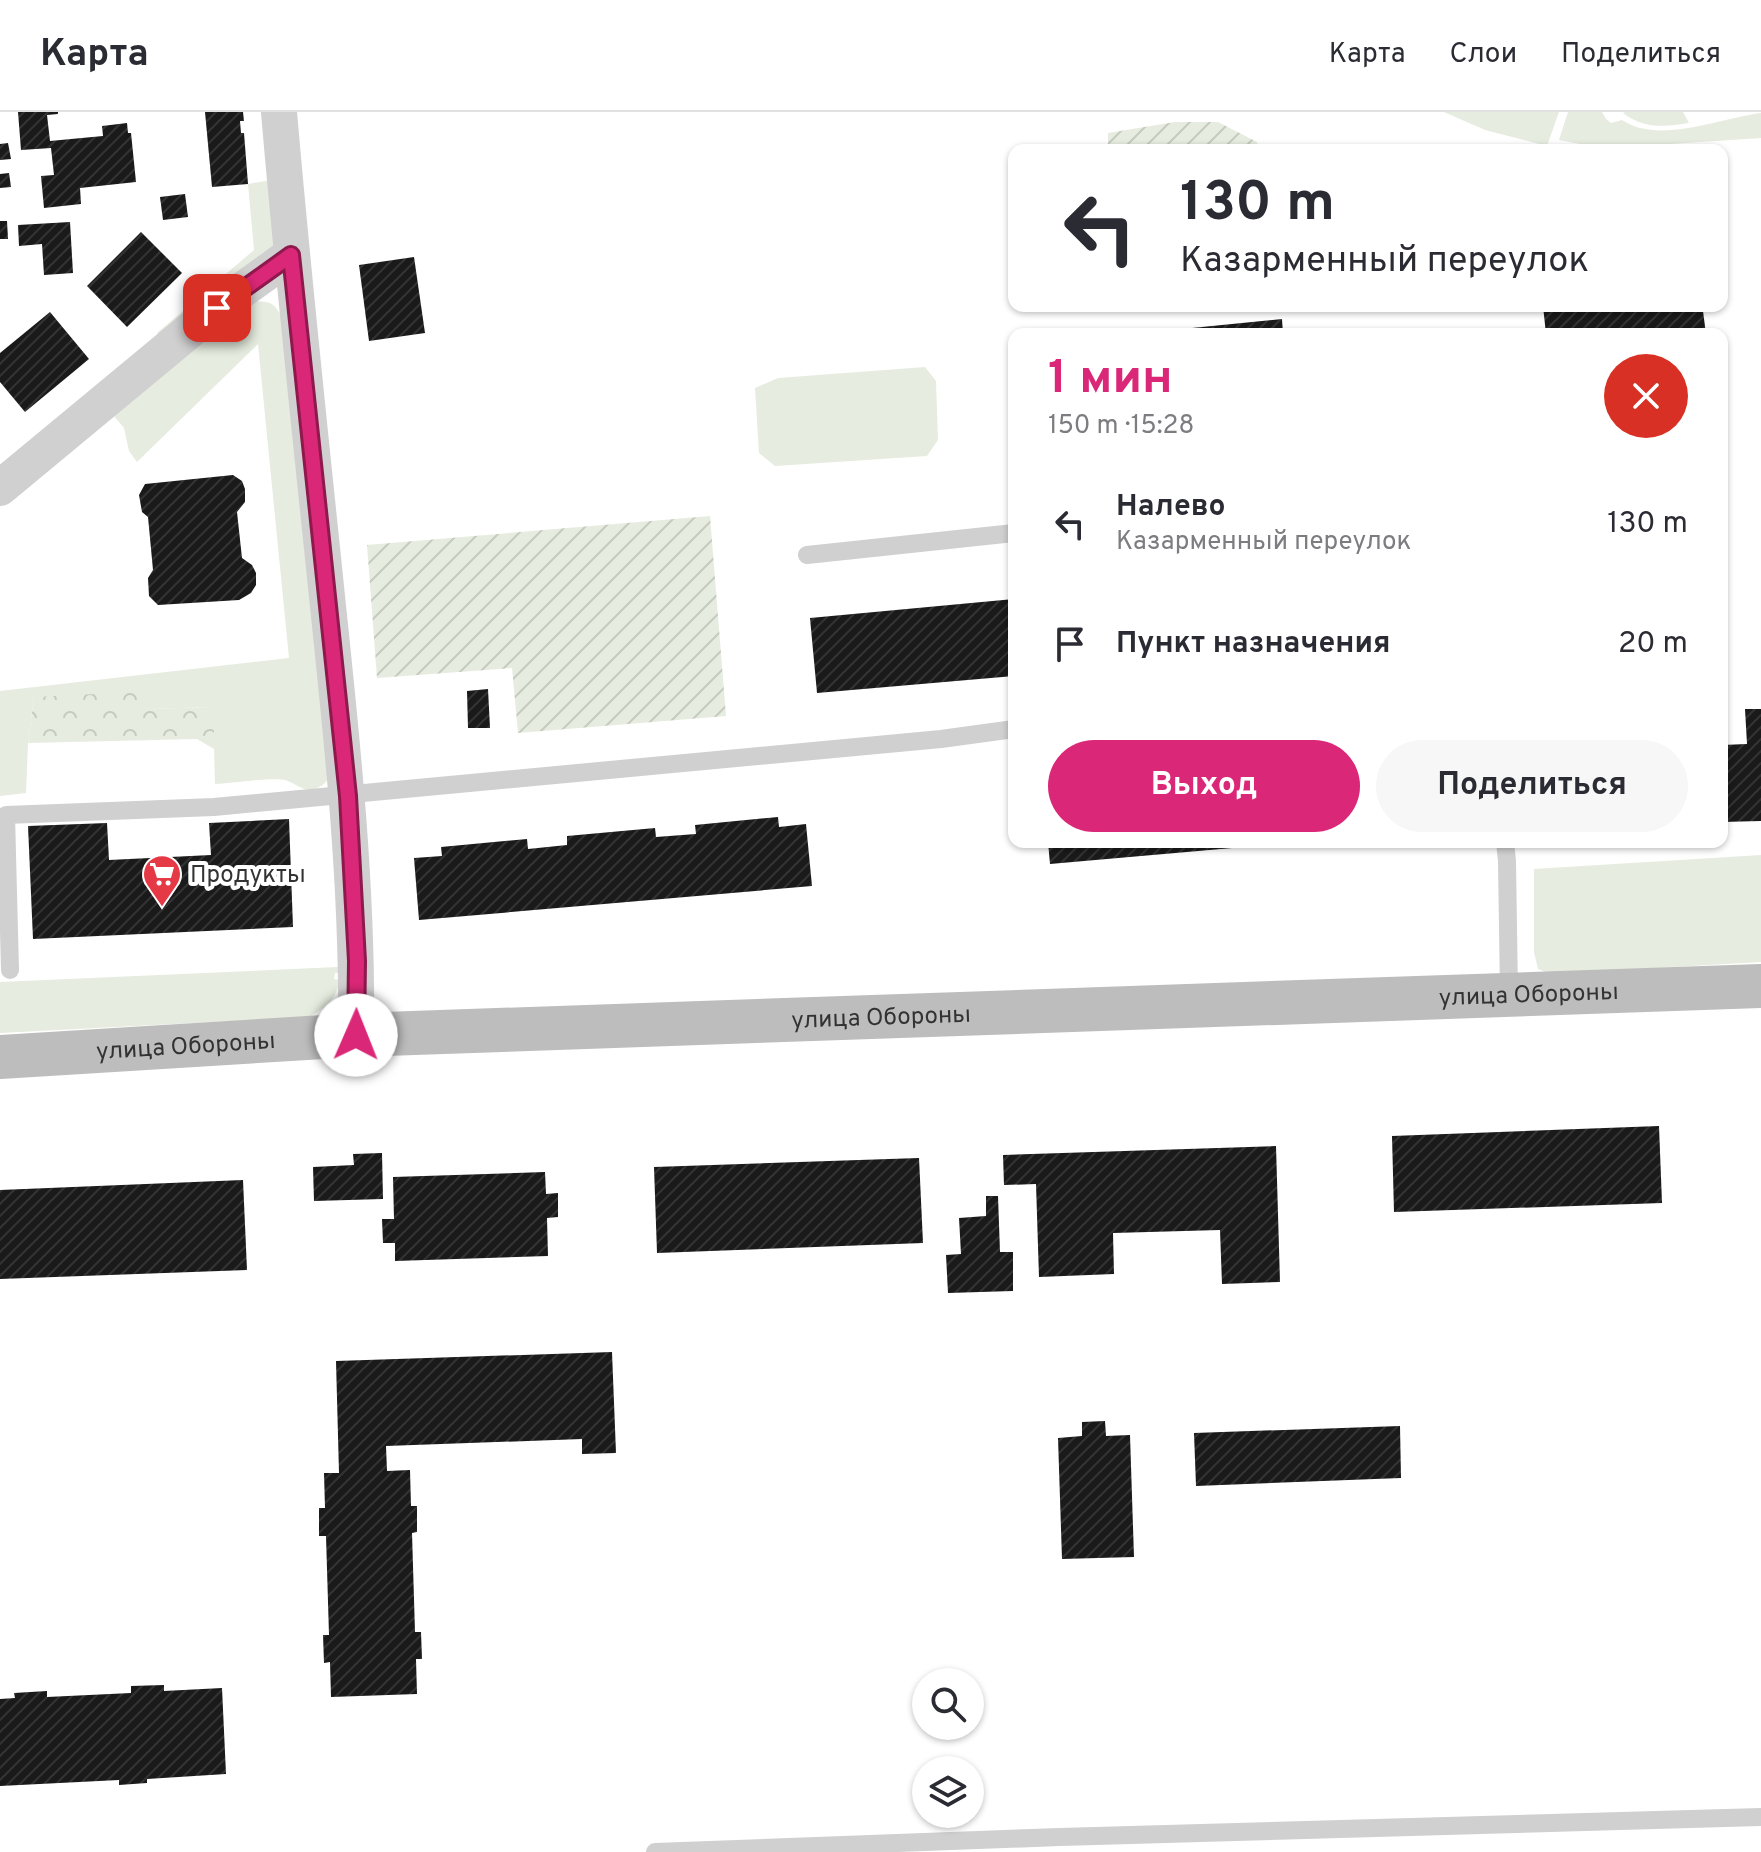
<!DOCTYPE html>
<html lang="ru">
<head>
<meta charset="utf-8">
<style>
  body { margin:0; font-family:Overpass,sans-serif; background:#f7f7f7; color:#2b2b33; height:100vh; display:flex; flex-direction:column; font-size:30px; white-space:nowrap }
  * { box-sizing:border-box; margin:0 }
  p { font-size:26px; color:#7c7c81 }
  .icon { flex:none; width:44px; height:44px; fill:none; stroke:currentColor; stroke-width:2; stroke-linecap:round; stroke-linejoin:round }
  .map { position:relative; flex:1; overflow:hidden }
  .panel { position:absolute; left:1008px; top:216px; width:720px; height:520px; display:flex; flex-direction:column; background:#fff; border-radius:16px; box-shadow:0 2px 6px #0004 }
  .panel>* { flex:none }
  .guide { position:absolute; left:1008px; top:32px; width:720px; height:168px; border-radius:16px; box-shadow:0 2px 6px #0004; background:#fff; color:#2b2b33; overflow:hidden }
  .tools { position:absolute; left:912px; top:1556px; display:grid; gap:16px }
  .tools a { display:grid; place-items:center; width:72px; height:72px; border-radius:50%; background:#fff; box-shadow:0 2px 6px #0004; font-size:40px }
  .pin { position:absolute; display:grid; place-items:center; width:68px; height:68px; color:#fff; margin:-34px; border-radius:16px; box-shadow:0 4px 12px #0006 }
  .me { position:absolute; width:88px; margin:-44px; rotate:1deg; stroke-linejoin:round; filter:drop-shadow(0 0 6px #0008) }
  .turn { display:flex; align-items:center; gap:28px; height:168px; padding:0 40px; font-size:36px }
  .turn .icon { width:104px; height:104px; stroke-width:2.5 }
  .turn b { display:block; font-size:56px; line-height:68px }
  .round { display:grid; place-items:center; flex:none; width:84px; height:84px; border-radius:42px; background:#f7f7f7 }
  .summary { display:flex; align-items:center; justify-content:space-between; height:136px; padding:0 40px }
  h1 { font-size:48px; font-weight:700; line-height:60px; color:#db2777 }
  .action { display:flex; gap:16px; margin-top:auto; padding:16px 40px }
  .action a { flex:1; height:92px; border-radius:48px; background:#db2777; color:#fff; font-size:32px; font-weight:700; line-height:92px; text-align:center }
  .action a+a { background:#f7f7f7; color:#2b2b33 }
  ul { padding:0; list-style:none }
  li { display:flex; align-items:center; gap:24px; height:120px; padding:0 40px }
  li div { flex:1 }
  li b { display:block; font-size:30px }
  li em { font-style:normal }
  header { display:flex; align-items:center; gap:48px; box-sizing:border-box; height:112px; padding:0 40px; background:#fff; border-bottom:2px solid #e1e1e2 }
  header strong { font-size:38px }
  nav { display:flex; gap:44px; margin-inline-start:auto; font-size:28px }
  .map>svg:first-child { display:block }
</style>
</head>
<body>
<header>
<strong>Карта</strong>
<nav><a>Карта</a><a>Слои</a><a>Поделиться</a></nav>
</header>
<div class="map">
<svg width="1761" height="1740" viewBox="0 0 1761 1740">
  <defs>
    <pattern id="park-crowns" width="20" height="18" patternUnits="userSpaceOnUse" patternTransform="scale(2)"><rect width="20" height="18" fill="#e6ecdf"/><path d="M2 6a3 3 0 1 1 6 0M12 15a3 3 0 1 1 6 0" fill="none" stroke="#c6cbc0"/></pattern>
    <pattern id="garden-furrows" width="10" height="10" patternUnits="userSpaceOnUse" patternTransform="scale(2)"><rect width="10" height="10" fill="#e6ecdf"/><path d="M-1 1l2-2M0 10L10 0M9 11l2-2" fill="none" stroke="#c6cbc0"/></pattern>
    <pattern id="building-hatch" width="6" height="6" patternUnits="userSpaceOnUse" patternTransform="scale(2)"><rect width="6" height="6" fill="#1a1a1a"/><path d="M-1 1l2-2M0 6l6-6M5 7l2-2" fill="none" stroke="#333"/></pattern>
  </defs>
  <rect width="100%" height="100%" fill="#fff"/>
  <g fill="#e6ecdf">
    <path d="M 1444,0 L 1559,0 L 1547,34 L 1485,18 Z"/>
    <path d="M 1568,0 L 1602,0 L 1606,7 L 1611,11 L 1622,8 C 1628,11 1634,15 1640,16 C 1677,25 1724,6 1761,1 L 1761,26 L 1625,35 L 1596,35 L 1559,28 Z"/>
    <path d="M 1625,0 L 1683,0 L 1689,11 C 1665,15 1643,17 1623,1 Z"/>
    <path d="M 271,68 L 278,131 L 164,226 L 157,221 L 254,138 L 248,72 Z"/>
    <path d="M 250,189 C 270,190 273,188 283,207 L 331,660 C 327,669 325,674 314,677 C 302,680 296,671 285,668 C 275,665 229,671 215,672 L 213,595 L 145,597 L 34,585 L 28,631 L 26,681 L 0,684 L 0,579 L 289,546 L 258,232 L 137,350 L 129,339 L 124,316 L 109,298 Z"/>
    <path d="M 925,255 L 936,269 L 938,328 L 927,344 L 775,354 L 759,341 L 755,276 L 778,266 Z"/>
    <path d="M 1761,743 L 1761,850 L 1551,862 L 1538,857 L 1534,840 L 1534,757 Z"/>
    <path d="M 338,855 L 341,861 L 335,861 L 334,867 L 340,868 C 335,889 327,894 310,905 L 0,921 L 0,870 Z"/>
  </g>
  <path fill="url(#park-crowns)" d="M 137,580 L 145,597 L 214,595 L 214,637 L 197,627 L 28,631 L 34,585 Z"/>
  <g fill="url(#garden-furrows)">
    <path d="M 1175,10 L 1218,10 L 1257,30 L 1260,38 L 1108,38 L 1108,21 Z"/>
    <path d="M 710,404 L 726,604 L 518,621 L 512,556 L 377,566 L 367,433 Z"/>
  </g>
  <g fill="url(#building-hatch)">
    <path d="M 18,0 L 58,0 L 58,2 L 47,3 L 50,29 L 103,24 L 102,14 L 127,11 L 128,21 L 131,21 L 136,70 L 80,76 L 81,92 L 44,96 L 41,64 L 54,63 L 51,36 L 21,38 Z"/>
    <path d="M 205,0 L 243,0 L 244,9 L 240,9 L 241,21 L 244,21 L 248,72 L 212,75 Z"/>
    <path d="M 8,31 L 11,47 L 0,48 L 0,32 Z"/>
    <path d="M 9,61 L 11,75 L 0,76 L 0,62 Z"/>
    <path d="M 185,82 L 188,105 L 163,108 L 160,85 Z"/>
    <path d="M 0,109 L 7,109 L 8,127 L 0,127 Z"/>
    <path d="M 70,110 L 73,161 L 44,163 L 42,132 L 19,134 L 18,113 Z"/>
    <path d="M 141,120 L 182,161 L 127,215 L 87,174 Z"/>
    <path d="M 414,145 L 425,221 L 369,229 L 359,153 Z"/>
    <path d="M 1543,194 L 1699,194 L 1699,199 L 1703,199 L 1706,222 L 1546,222 Z"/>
    <path d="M 50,200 L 89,247 L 25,300 L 0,270 L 0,241 Z"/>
    <path d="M 1282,207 L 1283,222 L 1152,222 L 1152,220 Z"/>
    <path d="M 233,363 L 242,369 L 245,377 L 245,390 L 237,400 L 242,446 L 252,453 L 256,461 L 256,473 L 251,481 L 239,488 L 158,493 L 149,484 L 148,466 L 153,458 L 148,405 L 142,400 L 139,383 L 145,372 Z"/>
    <path d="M 1014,487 L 1014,564 L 817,581 L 810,506 Z"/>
    <path d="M 488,577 L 490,616 L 468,616 L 467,579 Z"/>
    <path d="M 1745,597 L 1761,597 L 1761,709 L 1722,710 L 1722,633 L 1747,632 Z"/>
    <path d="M 778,705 L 779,715 L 806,712 L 812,774 L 419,808 L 414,746 L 442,744 L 441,735 L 527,727 L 528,737 L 567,733 L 567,724 L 655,716 L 656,725 L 696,722 L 695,713 Z"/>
    <path d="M 289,707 L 293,815 L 33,827 L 28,714 L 107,711 L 109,748 L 211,743 L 209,711 Z"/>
    <path d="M 1048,730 L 1279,730 L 1279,732 L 1050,752 Z"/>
    <path d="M 1659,1014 L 1662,1091 L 1394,1100 L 1392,1024 Z"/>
    <path d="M 1276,1034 L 1280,1170 L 1222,1172 L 1220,1118 L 1113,1121 L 1114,1162 L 1039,1165 L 1036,1072 L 1004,1073 L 1003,1043 Z"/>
    <path d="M 382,1041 L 383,1087 L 314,1089 L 313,1055 L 354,1053 L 353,1042 Z"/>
    <path d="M 919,1046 L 923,1131 L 657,1141 L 654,1055 Z"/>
    <path d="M 545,1060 L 546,1082 L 558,1081 L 558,1105 L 547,1106 L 548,1144 L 395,1149 L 395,1131 L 383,1131 L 382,1107 L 394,1107 L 393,1065 Z"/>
    <path d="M 243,1068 L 247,1158 L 0,1167 L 0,1078 Z"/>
    <path d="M 986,1084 L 998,1084 L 1000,1140 L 1013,1140 L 1013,1179 L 948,1181 L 946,1143 L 961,1142 L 959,1106 L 986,1104 Z"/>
    <path d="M 612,1240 L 616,1341 L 582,1342 L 582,1327 L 386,1334 L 387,1359 L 410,1358 L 411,1394 L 417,1394 L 417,1420 L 412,1421 L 415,1520 L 421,1520 L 422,1547 L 416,1547 L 417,1582 L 331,1585 L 330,1550 L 324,1551 L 323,1523 L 329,1523 L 326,1424 L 319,1424 L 319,1396 L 325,1396 L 324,1361 L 339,1361 L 336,1249 Z"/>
    <path d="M 1105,1309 L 1106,1324 L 1130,1323 L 1134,1445 L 1062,1447 L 1058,1326 L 1082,1324 L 1082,1310 Z"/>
    <path d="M 1400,1314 L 1401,1366 L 1196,1374 L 1194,1321 Z"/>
    <path d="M 164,1573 L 164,1579 L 222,1576 L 226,1662 L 147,1667 L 147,1671 L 119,1673 L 119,1668 L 0,1674 L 0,1587 L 15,1586 L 14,1581 L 47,1579 L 47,1585 L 131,1581 L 131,1574 Z"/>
  </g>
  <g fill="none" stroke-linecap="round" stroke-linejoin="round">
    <g stroke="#d0d0d0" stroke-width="18">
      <path d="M 807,443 L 1014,421"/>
      <path d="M 1505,730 L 1507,749 L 1509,882"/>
      <path d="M 10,858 L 6,703 L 214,695 L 941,627 L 1014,617"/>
      <path d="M 655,1740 L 1060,1725 L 1761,1705"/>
    </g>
    <g stroke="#d0d0d0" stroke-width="36">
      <path d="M 279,0 C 293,165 311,329 328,494 C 343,637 358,779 356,923"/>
      <path d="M 0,376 L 217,196 L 291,143"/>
    </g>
    <path stroke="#bdbdbd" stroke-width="44" id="s1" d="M 0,945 L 356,923 L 1761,874"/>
  </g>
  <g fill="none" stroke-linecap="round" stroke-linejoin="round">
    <g stroke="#8e194d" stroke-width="20">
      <path id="route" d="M 217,196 L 291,143 L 348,684 L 357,849 L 356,923"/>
    </g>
    <use href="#route" stroke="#db2777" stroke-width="14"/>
  </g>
  <defs>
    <g id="supermarket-pin" transform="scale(2)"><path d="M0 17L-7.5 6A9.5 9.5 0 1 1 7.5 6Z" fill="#e63946" stroke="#fff"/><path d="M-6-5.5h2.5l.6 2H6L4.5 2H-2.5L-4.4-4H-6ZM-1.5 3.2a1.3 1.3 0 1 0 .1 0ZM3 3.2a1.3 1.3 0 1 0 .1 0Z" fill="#fff"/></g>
  </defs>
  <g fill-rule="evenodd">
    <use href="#supermarket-pin" x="162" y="762"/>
  </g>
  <g text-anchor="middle" stroke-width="8" stroke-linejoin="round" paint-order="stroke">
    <g font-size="24" fill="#333" stroke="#fff" text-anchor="start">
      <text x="190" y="770">Продукты</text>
    </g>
    <g font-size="24" fill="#333" stroke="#fff">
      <text dy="8" stroke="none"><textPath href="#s1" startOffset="1530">улица Обороны</textPath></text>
      <text dy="8" stroke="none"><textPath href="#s1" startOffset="882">улица Обороны</textPath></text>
      <text dy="8" stroke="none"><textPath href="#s1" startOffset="186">улица Обороны</textPath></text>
    </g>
  </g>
</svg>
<div class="tools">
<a><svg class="icon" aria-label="search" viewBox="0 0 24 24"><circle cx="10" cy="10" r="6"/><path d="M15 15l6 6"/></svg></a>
<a><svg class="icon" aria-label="layers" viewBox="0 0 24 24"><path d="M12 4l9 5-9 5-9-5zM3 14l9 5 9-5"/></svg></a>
</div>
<div class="pin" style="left:217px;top:196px;background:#d93025"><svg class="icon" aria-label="arrive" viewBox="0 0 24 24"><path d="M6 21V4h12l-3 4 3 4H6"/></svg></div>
<svg class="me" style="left:356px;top:923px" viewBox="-20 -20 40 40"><circle r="19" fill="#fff"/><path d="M0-13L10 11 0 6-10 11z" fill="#db2777"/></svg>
<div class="guide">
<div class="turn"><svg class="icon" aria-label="left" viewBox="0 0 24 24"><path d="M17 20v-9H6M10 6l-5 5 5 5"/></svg><div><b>130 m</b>Казарменный переулок</div></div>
</div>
<section class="panel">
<div class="summary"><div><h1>1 мин</h1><p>150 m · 15:28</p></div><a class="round" style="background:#d93025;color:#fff"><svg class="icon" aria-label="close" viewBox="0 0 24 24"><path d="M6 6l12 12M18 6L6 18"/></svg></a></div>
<ul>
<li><svg class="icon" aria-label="left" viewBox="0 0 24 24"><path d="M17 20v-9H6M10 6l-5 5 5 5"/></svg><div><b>Налево</b><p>Казарменный переулок</p></div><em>130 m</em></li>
<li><svg class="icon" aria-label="arrive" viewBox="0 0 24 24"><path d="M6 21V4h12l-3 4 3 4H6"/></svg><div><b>Пункт назначения</b></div><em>20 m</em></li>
</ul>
<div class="action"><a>Выход</a><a>Поделиться</a></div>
</section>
</div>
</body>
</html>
